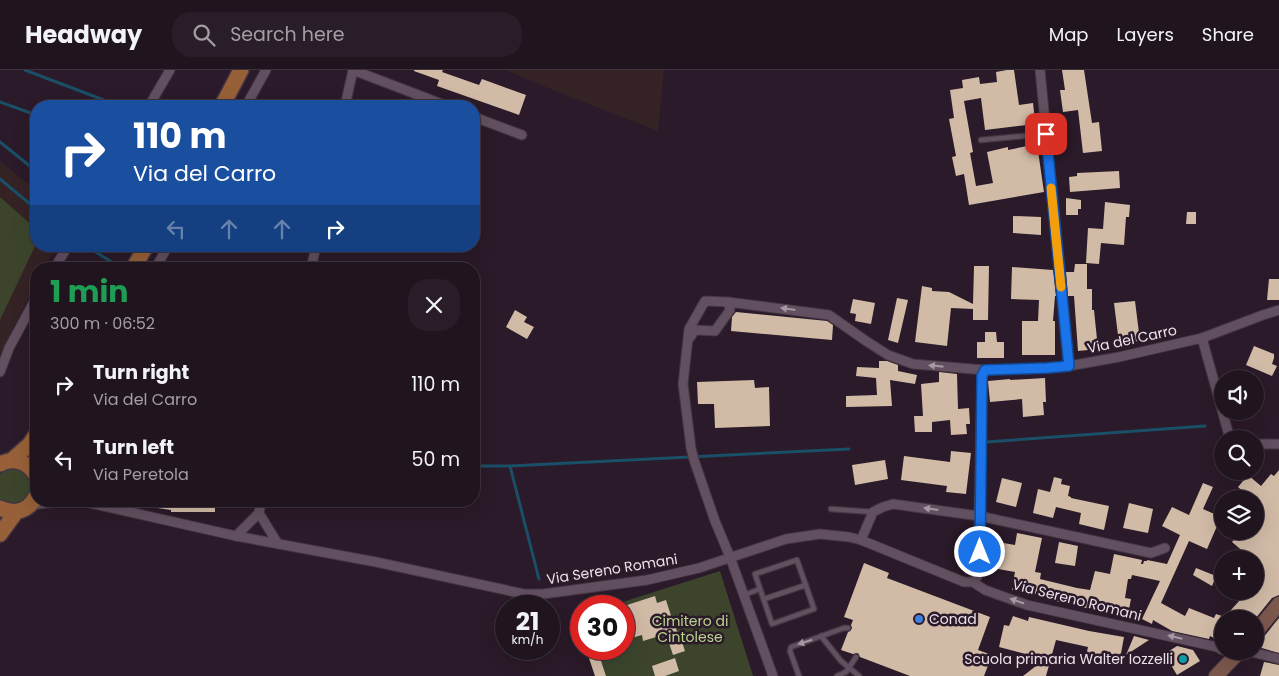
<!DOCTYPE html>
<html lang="en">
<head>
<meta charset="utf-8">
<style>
  body { margin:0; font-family:Poppins,sans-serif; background:#281d28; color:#f1f3f6; height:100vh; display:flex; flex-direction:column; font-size:19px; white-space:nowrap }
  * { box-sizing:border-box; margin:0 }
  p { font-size:16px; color:#a29ea4 }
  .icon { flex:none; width:28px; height:28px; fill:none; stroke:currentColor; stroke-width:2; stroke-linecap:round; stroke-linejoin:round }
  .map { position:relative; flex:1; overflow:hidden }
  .side { position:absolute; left:30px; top:192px; width:450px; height:245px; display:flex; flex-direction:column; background:#20141f; border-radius:20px; box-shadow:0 5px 20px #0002,0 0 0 1px #3d333d }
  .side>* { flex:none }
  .guide { position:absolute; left:30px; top:30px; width:450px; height:152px; border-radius:20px; box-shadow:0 5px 20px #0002,0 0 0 1px #3d333d; background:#1a4fa0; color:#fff; overflow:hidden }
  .fabs { position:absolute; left:1214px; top:300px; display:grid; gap:10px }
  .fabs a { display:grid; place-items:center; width:50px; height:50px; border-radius:50%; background:#20141f; box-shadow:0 5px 20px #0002,0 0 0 1px #3d333d; font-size:25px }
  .speed { position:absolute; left:495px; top:525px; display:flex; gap:10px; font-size:25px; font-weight:700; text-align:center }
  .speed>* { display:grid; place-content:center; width:65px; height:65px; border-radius:50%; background:#20141f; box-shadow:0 5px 20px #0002,0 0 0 1px #3d333d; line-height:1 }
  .speed small { font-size:12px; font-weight:400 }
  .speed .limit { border:8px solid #d22; background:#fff; color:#111 }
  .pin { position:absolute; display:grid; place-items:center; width:42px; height:42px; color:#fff; margin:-21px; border-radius:10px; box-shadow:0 2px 8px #0006 }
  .me { position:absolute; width:55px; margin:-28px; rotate:0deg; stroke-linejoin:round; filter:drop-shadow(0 0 4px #0008) }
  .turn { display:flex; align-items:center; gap:18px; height:105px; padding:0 20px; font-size:22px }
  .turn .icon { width:65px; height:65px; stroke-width:2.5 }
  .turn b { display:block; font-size:35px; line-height:42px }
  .lanes { display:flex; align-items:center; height:48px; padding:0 20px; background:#0003; justify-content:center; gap:25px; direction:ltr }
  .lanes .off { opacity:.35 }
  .round { display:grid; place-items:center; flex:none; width:52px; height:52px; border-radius:20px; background:#281d28 }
  .head { display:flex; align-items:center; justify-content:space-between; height:85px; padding:0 20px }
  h1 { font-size:30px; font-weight:700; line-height:38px; color:#1e9e55 }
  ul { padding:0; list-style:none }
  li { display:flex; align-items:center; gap:15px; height:75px; padding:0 20px }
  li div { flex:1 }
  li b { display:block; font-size:19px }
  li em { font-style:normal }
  header { display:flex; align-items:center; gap:30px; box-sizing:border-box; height:70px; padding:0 25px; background:#20141f; border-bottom:1px solid #3d333d }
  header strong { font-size:24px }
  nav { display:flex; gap:28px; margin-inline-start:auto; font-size:18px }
  .search { width:350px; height:45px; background:#281d28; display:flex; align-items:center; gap:12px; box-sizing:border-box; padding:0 18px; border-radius:20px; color:#a29ea4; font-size:19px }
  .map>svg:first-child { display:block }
</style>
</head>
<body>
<header>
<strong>Headway</strong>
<div class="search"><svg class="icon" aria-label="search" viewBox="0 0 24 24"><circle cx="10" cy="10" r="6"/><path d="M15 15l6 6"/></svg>Search here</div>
<nav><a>Map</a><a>Layers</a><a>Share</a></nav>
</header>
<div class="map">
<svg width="1279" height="606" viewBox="0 0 1279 606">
  <rect width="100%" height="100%" fill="#2b1a29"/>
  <g fill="#352225">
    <path d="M 505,0 L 664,0 L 658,61 L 560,23 Z"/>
    <path d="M 0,91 L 36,120 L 36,176 L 56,176 L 44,199 L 36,199 L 36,214 L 0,284 Z"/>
  </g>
  <g fill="#3c452c">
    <path d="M 0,127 L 36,159 L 36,174 L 0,250 Z"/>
    <path d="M 9,399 C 46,398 30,451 0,430 L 0,404 Z"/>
    <path d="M 720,501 L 753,606 L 595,606 L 586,579 L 624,579 L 624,536 L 610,536 Z"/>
  </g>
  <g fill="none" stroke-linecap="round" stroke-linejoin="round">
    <g stroke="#194f67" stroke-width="3">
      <path d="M 25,0 L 117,35"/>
      <path d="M 0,32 L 36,45"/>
      <path d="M 0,72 L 36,101"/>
      <path d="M 0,109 L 36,139"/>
      <path d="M 86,176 L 118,196"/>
      <path d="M 986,372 L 1205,356"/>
      <path d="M 474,396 L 510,396 L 539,509"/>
      <path d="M 510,396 L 849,379"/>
    </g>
  </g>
  <g fill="#d1bba7">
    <path d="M 414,0 L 443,0 L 442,2 L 479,15 L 482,9 L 526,25 L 519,45 L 437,16 L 439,10 L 414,1 Z"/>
    <path d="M 1007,0 L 1014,0 L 1019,35 L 1033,33 L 1035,51 L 1026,52 L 1027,55 L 985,60 L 981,28 L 964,31 L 973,82 L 970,83 L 976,116 L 993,113 L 987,82 L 1008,77 L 1008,80 L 1037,74 L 1044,122 L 969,135 L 964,104 L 956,106 L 952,87 L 956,86 L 949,49 L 954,48 L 950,20 L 963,18 L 962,10 L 979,7 L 980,14 L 997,12 L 996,2 Z"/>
    <path d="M 1062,0 L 1084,0 L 1092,53 L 1099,52 L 1102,81 L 1083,83 L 1078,40 L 1063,42 L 1060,20 L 1065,20 Z"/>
    <path d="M 1119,101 L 1120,118 L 1070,122 L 1069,107 L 1077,106 L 1077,103 Z"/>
    <path d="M 1066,128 L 1081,130 L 1081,139 L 1078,139 L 1078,145 L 1066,145 Z"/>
    <path d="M 1105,132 L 1130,135 L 1129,147 L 1126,147 L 1124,175 L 1101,173 L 1099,194 L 1086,193 L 1088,158 L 1103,159 Z"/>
    <path d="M 1187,142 L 1196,142 L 1196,154 L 1186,154 Z"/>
    <path d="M 1013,146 L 1041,147 L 1041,165 L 1013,163 Z"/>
    <path d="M 1075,194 L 1087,194 L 1087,219 L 1092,219 L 1092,240 L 1094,240 L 1098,279 L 1078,281 L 1074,226 L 1068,226 L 1066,202 L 1074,202 Z"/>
    <path d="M 974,196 L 989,196 L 988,250 L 973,250 L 973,239 L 951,238 L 947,276 L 915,272 L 922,216 L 932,218 L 932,221 L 949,222 L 973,234 Z"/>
    <path d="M 1012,197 L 1053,200 L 1056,226 L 1055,226 L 1053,251 L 1055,251 L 1055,285 L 1022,285 L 1022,251 L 1038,251 L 1039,230 L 1011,229 Z"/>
    <path d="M 1269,209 L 1279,209 L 1279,230 L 1267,230 Z"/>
    <path d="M 897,228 L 908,230 L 898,273 L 888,270 Z"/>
    <path d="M 853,229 L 875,233 L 871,254 L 855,251 L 856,244 L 850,243 Z"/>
    <path d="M 1135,231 L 1140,271 L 1119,273 L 1114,233 Z"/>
    <path d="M 515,240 L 527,247 L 524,252 L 534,257 L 527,269 L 506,257 Z"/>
    <path d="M 736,242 L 827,251 L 833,255 L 832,270 L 731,261 L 732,247 Z"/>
    <path d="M 985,262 L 996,262 L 997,272 L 1004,272 L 1004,288 L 977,288 L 977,272 L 985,272 Z"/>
    <path d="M 1254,276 L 1274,284 L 1274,288 L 1272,294 L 1277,296 L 1272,306 L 1246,295 Z"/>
    <path d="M 879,291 L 887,291 L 898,295 L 898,301 L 917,305 L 915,314 L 890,310 L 892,336 L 846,337 L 846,326 L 877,325 L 876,308 L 856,306 L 857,297 L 879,298 Z"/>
    <path d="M 939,302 L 957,304 L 958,339 L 969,338 L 970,354 L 966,354 L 967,364 L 951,365 L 950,350 L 932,352 L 932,362 L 915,362 L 914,346 L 923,346 L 921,314 L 939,312 Z"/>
    <path d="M 1045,308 L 1046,332 L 1043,332 L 1044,345 L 1023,347 L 1022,329 L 990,332 L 988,311 L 1010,309 L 1010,310 Z"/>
    <path d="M 754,310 L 755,318 L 769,317 L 770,356 L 715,358 L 714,334 L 698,334 L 697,312 Z"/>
    <path d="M 951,381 L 971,383 L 966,424 L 946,422 L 947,416 L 901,410 L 904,386 L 950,392 Z"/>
    <path d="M 885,390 L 888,409 L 855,415 L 852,395 Z"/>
    <path d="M 1279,400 L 1279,525 L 1272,528 L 1255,549 L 1223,549 L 1240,530 L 1246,521 L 1255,521 L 1255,489 L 1252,489 L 1232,472 L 1241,461 L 1255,461 L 1255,429 L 1252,429 L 1238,417 L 1248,405 L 1261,416 L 1271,404 L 1274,406 Z"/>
    <path d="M 1054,407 L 1062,409 L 1061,414 L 1070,416 L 1068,426 L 1071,427 L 1071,428 L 1109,436 L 1104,460 L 1079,454 L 1081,443 L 1056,437 L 1053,448 L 1033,443 L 1038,419 L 1050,422 Z"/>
    <path d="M 1002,408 L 1022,413 L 1016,437 L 996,432 Z"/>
    <path d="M 1203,413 L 1213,417 L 1203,439 L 1221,447 L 1207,479 L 1189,471 L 1161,533 L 1185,546 L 1189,538 L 1214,548 L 1216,544 L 1222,546 L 1222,572 L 1210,566 L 1209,569 L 1172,561 L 1153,550 L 1152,554 L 1142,549 L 1160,511 L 1132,505 L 1131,509 L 1128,509 L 1125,528 L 1131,529 L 1129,539 L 1114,536 L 1113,544 L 1050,530 L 1051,526 L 1012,520 L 1016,507 L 1014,507 L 1015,502 L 987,497 L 992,471 L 1015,475 L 1017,463 L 1042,468 L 1035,502 L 1041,503 L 1040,509 L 1077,518 L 1090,520 L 1095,501 L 1110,504 L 1114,484 L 1142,490 L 1141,494 L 1143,494 L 1144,491 L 1147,491 L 1147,490 L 1167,494 L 1180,465 L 1162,456 L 1172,437 L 1189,445 Z"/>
    <path d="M 144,431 L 215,431 L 215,442 L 171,442 L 171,440 L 144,436 Z"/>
    <path d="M 1129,433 L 1153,439 L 1148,463 L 1123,458 Z"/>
    <path d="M 1059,472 L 1078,476 L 1075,496 L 1055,493 Z"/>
    <path d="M 864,493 L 889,503 L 887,508 L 990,547 L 978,580 L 992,585 L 984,606 L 910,606 L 860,587 L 858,583 L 853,584 L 841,580 L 848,562 L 850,561 L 852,558 L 851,555 L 853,550 L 844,547 Z"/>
    <path d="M 1196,498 L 1216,506 L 1212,516 L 1193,505 Z"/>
    <path d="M 655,526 L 657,533 L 666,530 L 674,555 L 678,563 L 679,563 L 685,581 L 673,585 L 666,564 L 643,571 L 642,565 L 628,569 L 624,554 L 624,536 Z"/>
    <path d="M 1013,546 L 1028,551 L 1029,547 L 1089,561 L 1124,567 L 1120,589 L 1116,592 L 1086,586 L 1088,577 L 1056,570 L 1046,606 L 1023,606 L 1045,589 L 999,577 L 1004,555 L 1009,556 Z"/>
    <path d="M 1279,548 L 1279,583 L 1255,576 L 1255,572 L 1262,569 Z"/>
    <path d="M 1134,566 L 1149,570 L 1126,585 Z"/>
    <path d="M 1177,576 L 1193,580 L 1200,591 L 1177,605 L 1166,587 L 1168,586 L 1166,583 Z"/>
    <path d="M 586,579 L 597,579 L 606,606 L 595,606 Z"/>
    <path d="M 675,588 L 679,601 L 665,606 L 655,606 L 652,596 Z"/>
    <path d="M 1264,592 L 1279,595 L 1279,606 L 1260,606 Z"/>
  </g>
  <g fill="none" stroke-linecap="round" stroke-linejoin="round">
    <g stroke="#433542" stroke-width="7">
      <g id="lane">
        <path d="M 981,70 L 1046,64"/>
        <path d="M 831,439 L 873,442"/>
        <path d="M 797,490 L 814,539 L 772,554 L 755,504 Z"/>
        <path d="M 744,525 L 760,519"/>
        <path d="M 764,529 L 806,515"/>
        <path d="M 821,566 L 841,591 L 859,606"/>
        <path d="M 799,606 L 790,581 L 791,577 L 844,558 L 848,558"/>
        <path d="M 837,606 L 846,602 L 856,587"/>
      </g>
    </g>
    <g stroke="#433542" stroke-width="11">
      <g id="street">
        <path d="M 353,0 L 447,36"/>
        <path d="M 1040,0 L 1069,296"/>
        <path d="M 149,36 L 170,0"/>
        <path d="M 246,36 L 266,0"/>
        <path d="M 345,36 L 353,0"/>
        <path d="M 474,47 L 522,65"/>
        <path d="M 54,199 L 68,176"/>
        <path d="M 155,199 L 168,176"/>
        <path d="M 311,199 L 316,176"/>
        <path d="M 1202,268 L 1230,369"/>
        <path d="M 689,269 L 695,260 L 715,261 L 730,240 L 728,232"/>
        <path d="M 0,302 L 9,278 L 36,228"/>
        <path d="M 1255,374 L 1279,374"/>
        <path d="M 31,435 L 47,433 L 81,431 L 236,466 L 376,492 L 524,524 L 543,524 L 647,510 L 699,498 L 786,469 L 820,464 L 849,467 L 861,470 L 964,512 L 973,512 L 985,520 L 1027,535 L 1217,577 L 1222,580"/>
        <path d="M 259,443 L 278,474"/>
        <path d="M 236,466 L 259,443 L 261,431"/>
        <path d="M 861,470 L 873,442 L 883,437 L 893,434 L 979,446 L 1151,483 L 1165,478"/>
        <path d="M 973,512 L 977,507 L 980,500 L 979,446 L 982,306 L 985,300"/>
        <path d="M 1248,581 L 1279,589"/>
        <path d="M 773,606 L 730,487 L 715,451 L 694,390 L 691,378 L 683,314 L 689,259 L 705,231 L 728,232 L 829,245 L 866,271 L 888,285 L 913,294 L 985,300 L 1047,298 L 1069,296 L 1119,287 L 1202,268 L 1263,245 L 1279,240"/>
      </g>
    </g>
    <g stroke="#433542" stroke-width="16">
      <g id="secondary">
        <path d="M 1255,563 L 1279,534"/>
        <path d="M 1216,606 L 1240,581"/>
      </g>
    </g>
    <g stroke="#433542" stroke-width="18">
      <g id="primary">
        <path d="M 222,36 L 241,0"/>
        <path d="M 133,199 L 146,176"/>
        <path d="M 12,390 L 30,374 L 36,365"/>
        <path d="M 0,394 C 14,387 29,392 36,406"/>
        <path d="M 0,438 C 15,445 29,441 36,426"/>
        <path d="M 0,464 L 16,442"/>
      </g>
    </g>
    <use href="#lane" stroke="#624f60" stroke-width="4.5"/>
    <use href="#street" stroke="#624f60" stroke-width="9"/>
    <use href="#secondary" stroke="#7c574c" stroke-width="14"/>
    <use href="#primary" stroke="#976038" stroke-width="15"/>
  </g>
  <defs><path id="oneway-solid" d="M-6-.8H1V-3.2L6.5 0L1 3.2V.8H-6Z" transform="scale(1.25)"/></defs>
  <g fill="#a798a6">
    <use href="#oneway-solid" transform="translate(788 239) rotate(-172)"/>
    <use href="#oneway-solid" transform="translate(936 296) rotate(-174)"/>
    <use href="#oneway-solid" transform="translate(931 439) rotate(-172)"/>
    <use href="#oneway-solid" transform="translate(1017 531) rotate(-161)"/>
    <use href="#oneway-solid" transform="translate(1175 567) rotate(-167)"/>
    <use href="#oneway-solid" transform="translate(805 572) rotate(162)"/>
  </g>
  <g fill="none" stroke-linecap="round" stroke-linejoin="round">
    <g stroke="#114b97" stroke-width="12">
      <path id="route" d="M 980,482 L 982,306 L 985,300 L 1047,298 L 1069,296 L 1046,64"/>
    </g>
    <use href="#route" stroke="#1a73e8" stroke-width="9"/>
    <path stroke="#f59e0b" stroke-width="9" d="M 1051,118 L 1061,217"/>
  </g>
  <circle fill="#3f7fe0" stroke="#2b1a29" stroke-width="2" cx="919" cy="549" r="5"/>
  <circle fill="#0f9aa8" stroke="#2b1a29" stroke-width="2" cx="1183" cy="589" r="5"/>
  <g text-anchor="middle" stroke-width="5" stroke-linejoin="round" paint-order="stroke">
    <g font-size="14" fill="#ece1eb" stroke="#2b1a29">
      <text transform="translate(1132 269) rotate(-12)" y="5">Via del Carro</text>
      <text transform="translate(612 499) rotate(-9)" y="5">Via Sereno Romani</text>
      <text transform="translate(1077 530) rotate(14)" y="5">Via Sereno Romani</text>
    </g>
    <g font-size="14" fill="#ece1eb" stroke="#2b1a29" text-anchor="start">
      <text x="929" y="554">Conad</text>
      <text x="1173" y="594" text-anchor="end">Scuola primaria Walter Iozzelli</text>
    </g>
    <g font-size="14" fill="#b9d48c" stroke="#2b1a29">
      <text x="690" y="556">Cimitero di<tspan x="690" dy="16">Cintolese</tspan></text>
    </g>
  </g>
</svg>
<div class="fabs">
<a><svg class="icon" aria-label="sound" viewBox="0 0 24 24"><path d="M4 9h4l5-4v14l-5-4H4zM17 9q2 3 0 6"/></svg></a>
<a><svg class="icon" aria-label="search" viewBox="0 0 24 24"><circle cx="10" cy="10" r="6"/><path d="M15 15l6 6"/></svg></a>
<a><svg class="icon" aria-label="layers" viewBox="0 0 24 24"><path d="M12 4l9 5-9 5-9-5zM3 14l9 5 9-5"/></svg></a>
<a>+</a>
<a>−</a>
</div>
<div class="speed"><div>21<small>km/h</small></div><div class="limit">30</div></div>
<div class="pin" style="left:1046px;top:64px;background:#d93025"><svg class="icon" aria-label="arrive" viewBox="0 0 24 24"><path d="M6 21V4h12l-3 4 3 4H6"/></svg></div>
<svg class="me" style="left:980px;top:482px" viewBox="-20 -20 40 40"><circle r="17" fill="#1a73e8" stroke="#fff" stroke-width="3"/><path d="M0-11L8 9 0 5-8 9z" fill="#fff"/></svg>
<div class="guide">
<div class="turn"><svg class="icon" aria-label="right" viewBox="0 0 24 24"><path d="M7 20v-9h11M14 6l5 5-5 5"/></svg><div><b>110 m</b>Via del Carro</div></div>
<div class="lanes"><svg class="icon off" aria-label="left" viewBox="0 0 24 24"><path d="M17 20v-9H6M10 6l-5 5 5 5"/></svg><svg class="icon off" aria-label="ahead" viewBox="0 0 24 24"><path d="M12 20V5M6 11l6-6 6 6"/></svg><svg class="icon off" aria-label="ahead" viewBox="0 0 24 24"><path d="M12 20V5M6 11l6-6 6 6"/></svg><svg class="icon" aria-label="right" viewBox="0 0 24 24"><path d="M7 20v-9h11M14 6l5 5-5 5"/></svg></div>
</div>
<section class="side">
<div class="head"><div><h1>1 min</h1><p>300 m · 06:52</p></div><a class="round"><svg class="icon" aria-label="close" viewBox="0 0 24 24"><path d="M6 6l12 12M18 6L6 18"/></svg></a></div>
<ul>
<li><svg class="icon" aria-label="right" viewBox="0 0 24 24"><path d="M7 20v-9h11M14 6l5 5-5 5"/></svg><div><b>Turn right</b><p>Via del Carro</p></div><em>110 m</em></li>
<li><svg class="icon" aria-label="left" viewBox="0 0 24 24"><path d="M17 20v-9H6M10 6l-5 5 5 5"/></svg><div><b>Turn left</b><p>Via Peretola</p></div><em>50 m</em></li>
</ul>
</section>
</div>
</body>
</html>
